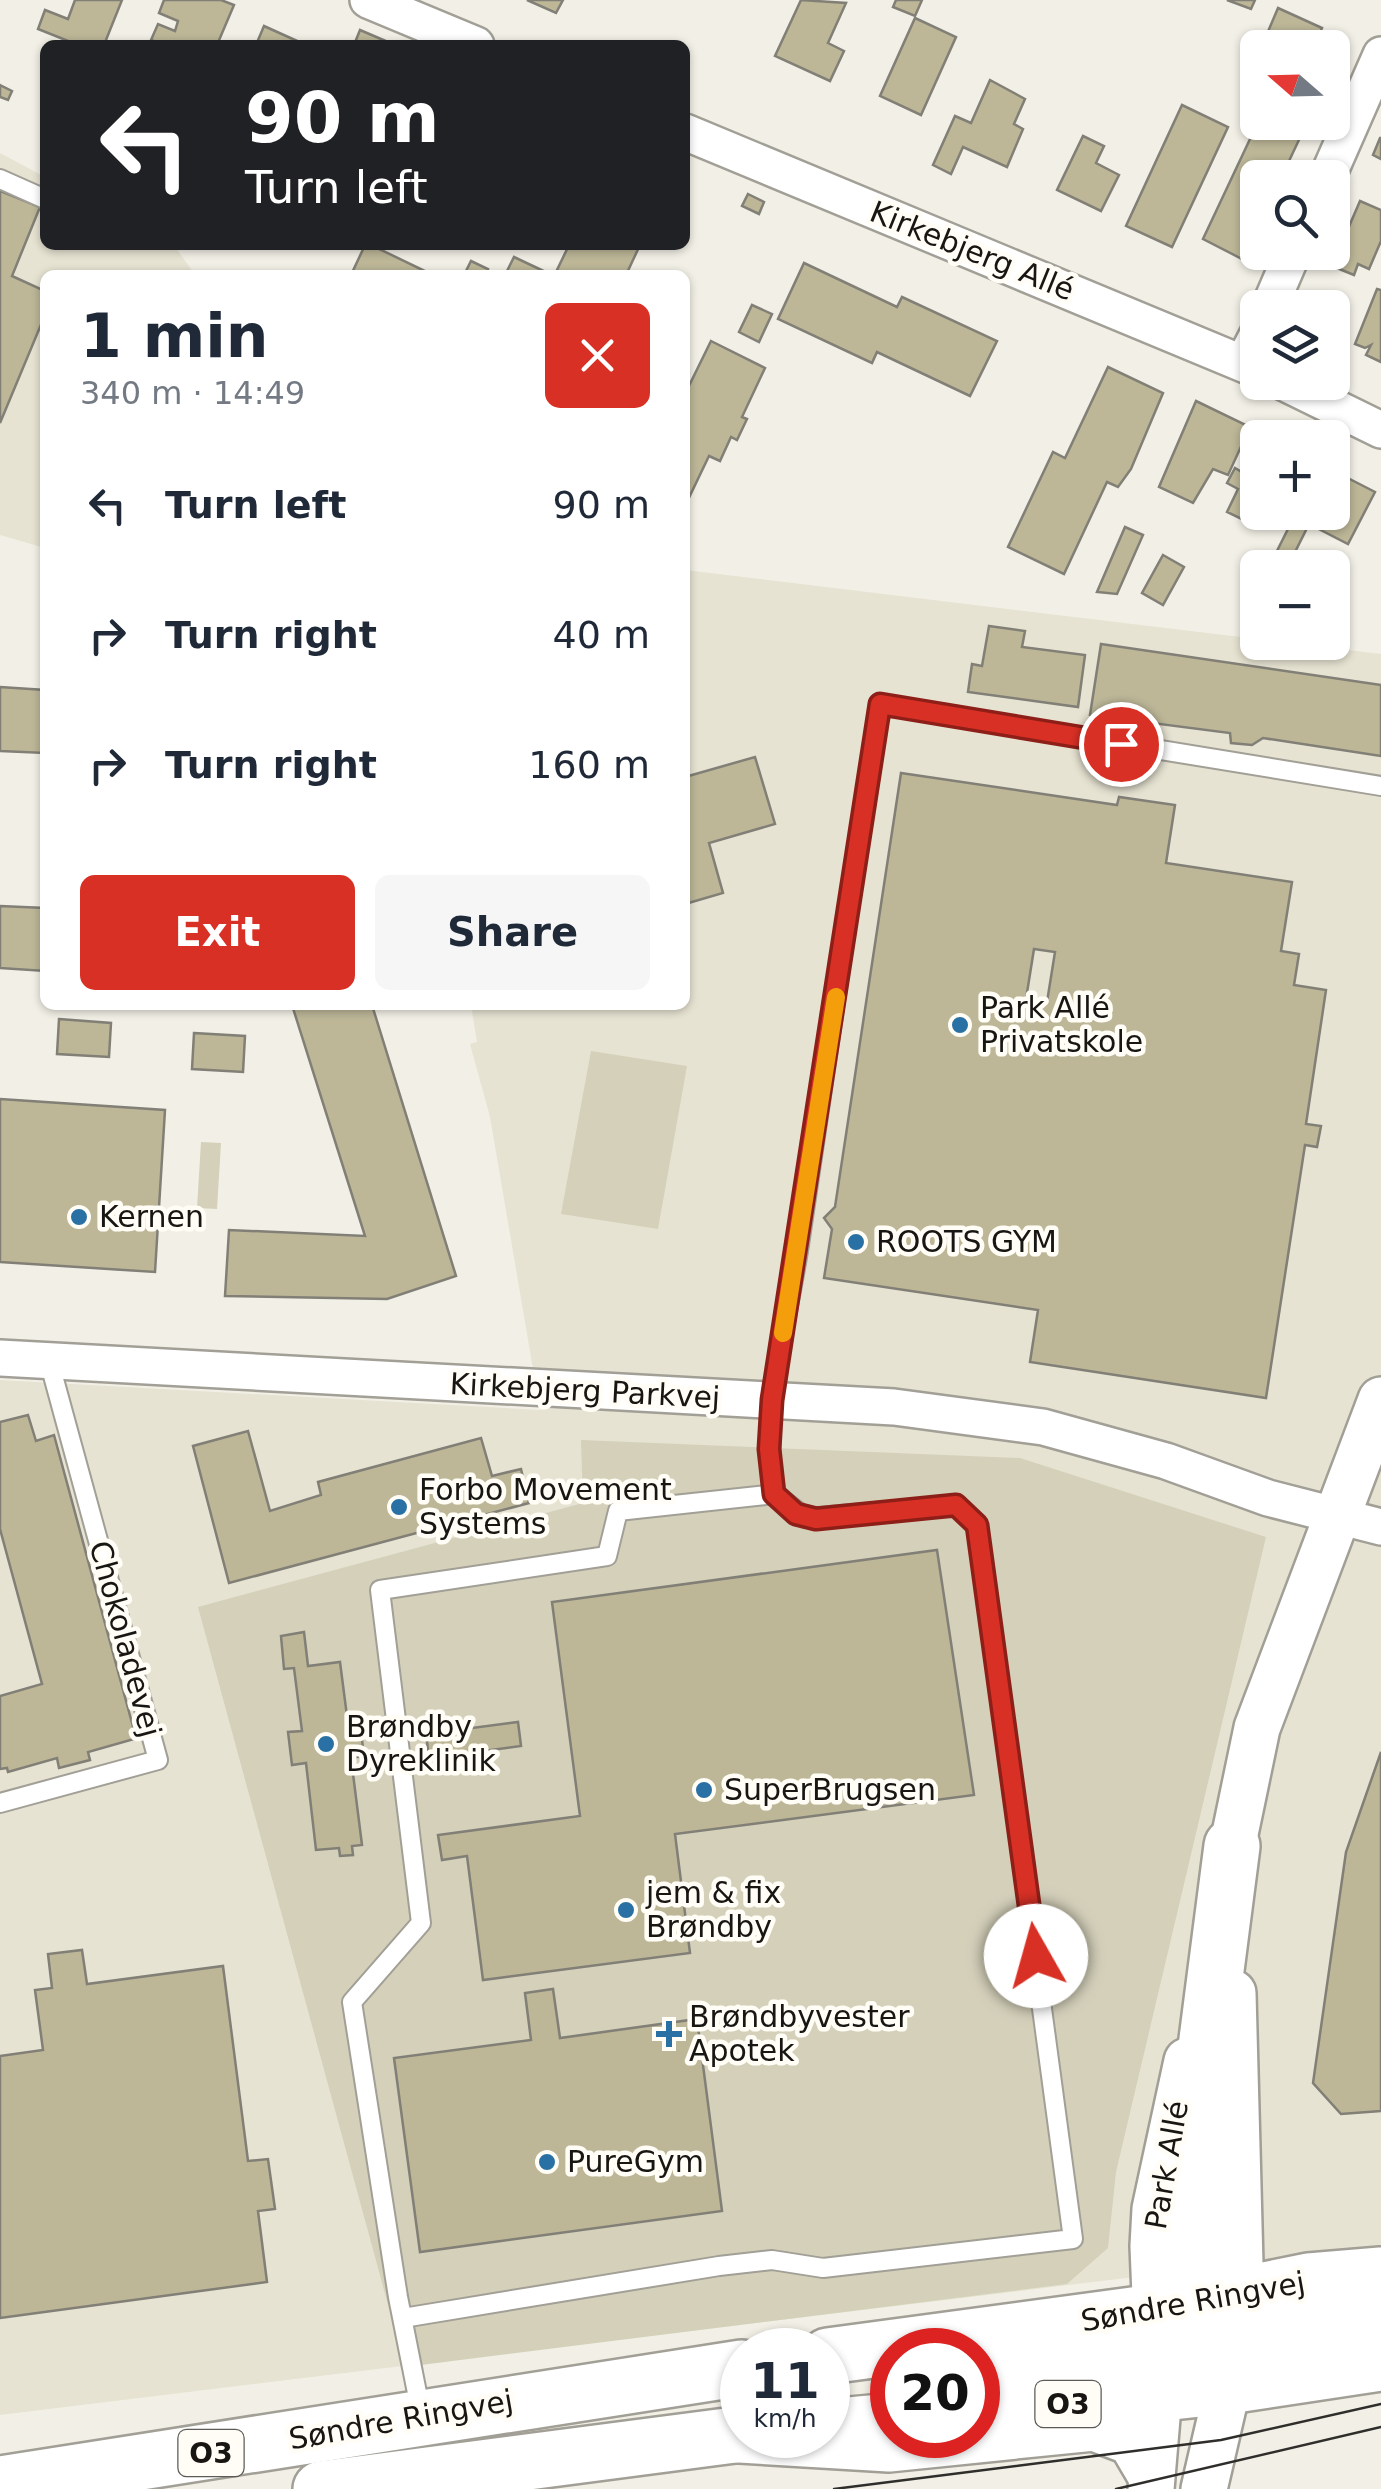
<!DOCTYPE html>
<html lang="en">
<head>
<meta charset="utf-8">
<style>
  body { margin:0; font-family:"DejaVu Sans",sans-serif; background:#f6f6f7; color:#1f2937; height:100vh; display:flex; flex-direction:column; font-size:38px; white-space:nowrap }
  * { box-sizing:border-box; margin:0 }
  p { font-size:32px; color:#747a83 }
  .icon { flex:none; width:55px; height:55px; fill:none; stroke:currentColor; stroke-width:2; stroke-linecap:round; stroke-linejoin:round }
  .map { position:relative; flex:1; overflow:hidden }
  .panel { position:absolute; left:40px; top:270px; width:650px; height:740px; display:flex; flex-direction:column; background:#fff; border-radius:15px; box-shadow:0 2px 8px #0004 }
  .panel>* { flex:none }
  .banner { position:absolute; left:40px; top:40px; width:650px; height:210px; border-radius:15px; box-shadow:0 2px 8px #0004; background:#202124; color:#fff; overflow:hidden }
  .needle { width:65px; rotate:290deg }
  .tools { position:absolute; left:1240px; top:30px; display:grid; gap:20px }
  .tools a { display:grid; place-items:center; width:110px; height:110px; border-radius:15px; background:#fff; box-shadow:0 2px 8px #0004; font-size:50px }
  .speed { position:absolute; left:720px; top:2328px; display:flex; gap:20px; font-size:50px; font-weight:700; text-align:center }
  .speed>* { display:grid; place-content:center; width:130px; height:130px; border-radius:50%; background:#fff; box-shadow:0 2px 8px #0004; line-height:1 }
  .speed small { font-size:25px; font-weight:400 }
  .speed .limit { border:15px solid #d22; background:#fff; color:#111 }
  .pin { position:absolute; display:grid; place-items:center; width:85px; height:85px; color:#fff; margin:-42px; border:5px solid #fff; border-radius:50%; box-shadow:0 2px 10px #0007 }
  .me { position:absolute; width:110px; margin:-55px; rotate:353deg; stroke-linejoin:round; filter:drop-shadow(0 0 8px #0008) }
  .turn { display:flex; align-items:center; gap:35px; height:210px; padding:0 40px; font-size:45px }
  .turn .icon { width:130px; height:130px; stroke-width:2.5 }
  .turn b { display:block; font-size:70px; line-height:85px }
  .round { display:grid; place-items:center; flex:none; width:105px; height:105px; border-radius:15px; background:#f6f6f7 }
  .head { display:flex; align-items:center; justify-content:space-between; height:170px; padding:0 40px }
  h1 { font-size:60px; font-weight:700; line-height:75px }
  .action { display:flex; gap:20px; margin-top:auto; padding:20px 40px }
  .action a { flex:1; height:115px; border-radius:15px; background:#d93025; color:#fff; font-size:40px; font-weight:700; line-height:115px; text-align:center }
  .action a+a { background:#f6f6f7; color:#1f2937 }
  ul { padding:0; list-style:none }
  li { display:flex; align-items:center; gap:30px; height:130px; padding:0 40px }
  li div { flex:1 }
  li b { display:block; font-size:38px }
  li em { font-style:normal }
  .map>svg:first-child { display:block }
</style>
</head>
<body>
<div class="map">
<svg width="1381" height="2489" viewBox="0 0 1381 2489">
  <rect width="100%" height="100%" fill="#f2f0e6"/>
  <g fill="#e6e3d2">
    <path d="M 0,153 L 45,177 L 45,245 L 174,245 L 195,275 L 45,275 L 45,548 L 0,535 Z"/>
    <path d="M 685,570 L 1381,654 L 1381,2247 L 0,2415 L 0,1380 L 540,1410 L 490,1117 L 470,1044 L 477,1042 L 471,1005 L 685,1005 Z"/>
  </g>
  <g fill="#d4d0ba">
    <path d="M 591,1051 L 687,1066 L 658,1229 L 561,1214 Z"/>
    <path d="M 201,1142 L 221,1143 L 217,1209 L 197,1208 Z"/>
    <path d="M 581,1440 L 1020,1458 L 1266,1537 L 1116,2172 L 1108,2248 L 1067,2284 L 405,2367 L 198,1607 L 583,1503 Z"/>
  </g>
  <g fill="#bdb798" stroke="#817f76" stroke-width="2.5" fill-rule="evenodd">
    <path d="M 75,0 L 122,0 L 104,45 L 78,45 L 38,29 L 45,10 L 68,19 Z"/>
    <path d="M 164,0 L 221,0 L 234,5 L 217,45 L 164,45 L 151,40 L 158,24 L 175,31 L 178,21 L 159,13 Z"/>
    <path d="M 527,0 L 563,0 L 556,13 Z"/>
    <path d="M 801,0 L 846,3 L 828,43 L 844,51 L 830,81 L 775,56 Z"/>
    <path d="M 896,0 L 922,0 L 915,16 L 893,7 Z"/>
    <path d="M 1227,0 L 1255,0 L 1251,9 Z"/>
    <path d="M 1278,8 L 1322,28 L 1314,48 L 1261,48 Z"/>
    <path d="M 915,18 L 956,37 L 921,115 L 880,96 Z"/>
    <path d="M 264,26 L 306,45 L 256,45 Z"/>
    <path d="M 360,30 L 395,45 L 354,45 Z"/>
    <path d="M 990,80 L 1025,99 L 1014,124 L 1023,129 L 1007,167 L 963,147 L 951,174 L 933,165 L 955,116 L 971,123 Z"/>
    <path d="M 0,85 L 12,91 L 8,100 L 0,97 Z"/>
    <path d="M 1182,105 L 1228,127 L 1172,247 L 1126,226 Z"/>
    <path d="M 1258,122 L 1305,127 L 1281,178 L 1258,178 L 1258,226 L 1242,259 L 1203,239 Z"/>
    <path d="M 1083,136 L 1104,146 L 1096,163 L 1119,175 L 1101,211 L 1057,190 Z"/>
    <path d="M 1380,138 L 1381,138 L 1381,159 L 1373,155 Z"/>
    <path d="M 0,191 L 40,207 L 12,276 L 45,291 L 45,315 L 0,423 Z"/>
    <path d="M 748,194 L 764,202 L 759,214 L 742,206 Z"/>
    <path d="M 1360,201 L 1381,210 L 1381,241 L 1369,269 L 1358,264 L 1354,275 L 1332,266 Z"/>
    <path d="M 365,245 L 371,245 L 433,275 L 351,275 Z"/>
    <path d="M 569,245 L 640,245 L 626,275 L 566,275 L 557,270 Z"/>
    <path d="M 514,257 L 552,275 L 505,275 Z"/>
    <path d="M 471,261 L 488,269 L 485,275 L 464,275 Z"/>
    <path d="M 804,263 L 897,307 L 902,297 L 997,341 L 970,396 L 877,352 L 872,363 L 778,319 Z"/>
    <path d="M 1377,289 L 1381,290 L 1381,362 L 1366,355 L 1371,345 L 1365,348 L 1355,344 Z"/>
    <path d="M 752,305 L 772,314 L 759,342 L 739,332 Z"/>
    <path d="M 711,341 L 765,368 L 742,417 L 747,419 L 737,440 L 731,437 L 720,461 L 709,456 L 685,506 L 685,394 Z"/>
    <path d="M 1108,367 L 1163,393 L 1131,469 L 1118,487 L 1107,482 L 1064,574 L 1008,547 L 1053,452 L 1065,458 Z"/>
    <path d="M 1196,401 L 1250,427 L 1228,475 L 1213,469 L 1193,503 L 1159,487 Z"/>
    <path d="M 1258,449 L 1258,504 L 1248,522 L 1227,512 L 1238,489 L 1227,483 L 1235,468 L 1245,474 Z"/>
    <path d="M 1338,473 L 1375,492 L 1348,544 L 1311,525 L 1317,512 L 1332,512 L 1332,483 Z"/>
    <path d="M 1274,512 L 1292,512 L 1285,526 L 1271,519 Z"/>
    <path d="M 1294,517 L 1309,524 L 1291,560 L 1276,553 Z"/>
    <path d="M 1125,527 L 1143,535 L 1117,594 L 1097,592 Z"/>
    <path d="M 1163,555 L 1184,567 L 1163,605 L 1142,593 Z"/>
    <path d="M 989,626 L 1025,631 L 1022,647 L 1085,655 L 1078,707 L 968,692 L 972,664 L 982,666 Z"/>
    <path d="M 1101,644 L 1381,685 L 1381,756 L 1263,738 L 1252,745 L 1231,743 L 1230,733 L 1090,715 Z"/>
    <path d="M 0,687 L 45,690 L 45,753 L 0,751 Z"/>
    <path d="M 755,757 L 775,824 L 709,843 L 723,893 L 685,904 L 685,777 Z"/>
    <path d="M 901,773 L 1117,805 L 1119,797 L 1175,805 L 1166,863 L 1292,882 L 1281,951 L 1299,954 L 1294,985 L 1326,990 L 1306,1124 L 1321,1126 L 1317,1147 L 1305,1145 L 1266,1398 L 1030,1362 L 1038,1310 L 824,1278 L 832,1229 L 824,1218 L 835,1207 ZM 1034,949 L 1055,952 L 1047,1002 L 1026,999 Z"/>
    <path d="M 0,906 L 45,908 L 45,971 L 0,968 Z"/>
    <path d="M 292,1005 L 372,1005 L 456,1276 L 387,1299 L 225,1296 L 229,1230 L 365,1236 Z"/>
    <path d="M 59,1019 L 111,1023 L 109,1057 L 57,1054 Z"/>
    <path d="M 194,1033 L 245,1036 L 243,1072 L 192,1069 Z"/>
    <path d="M 0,1099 L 165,1110 L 155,1272 L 0,1262 Z"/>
    <path d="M 28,1415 L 36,1441 L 54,1435 L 135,1734 L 134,1739 L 88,1752 L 90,1760 L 59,1768 L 57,1758 L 8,1772 L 7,1768 L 0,1769 L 0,1696 L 42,1684 L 0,1529 L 0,1422 Z"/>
    <path d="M 248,1431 L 270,1511 L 321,1495 L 318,1482 L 481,1438 L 492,1476 L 521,1469 L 529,1503 L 229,1583 L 193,1446 Z"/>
    <path d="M 937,1550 L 974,1795 L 675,1834 L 690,1953 L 483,1980 L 467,1856 L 442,1860 L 438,1835 L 580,1816 L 552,1602 Z"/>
    <path d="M 304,1632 L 308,1666 L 340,1662 L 348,1724 L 360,1723 L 364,1756 L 351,1758 L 362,1845 L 352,1846 L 353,1855 L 340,1856 L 339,1848 L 316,1850 L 306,1763 L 292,1765 L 288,1732 L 302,1731 L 294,1668 L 284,1669 L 281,1636 Z"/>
    <path d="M 518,1722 L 521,1746 L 429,1758 L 426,1734 Z"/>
    <path d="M 1381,1752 L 1381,2111 L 1341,2114 L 1313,2083 L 1346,1852 Z"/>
    <path d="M 82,1950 L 87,1984 L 223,1966 L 248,2161 L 268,2159 L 275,2209 L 258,2211 L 267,2282 L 0,2318 L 0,2056 L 43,2050 L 35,1990 L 52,1988 L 48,1954 Z"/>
    <path d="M 553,1989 L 560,2038 L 697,2019 L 722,2211 L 420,2252 L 394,2058 L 531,2040 L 525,1993 Z"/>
  </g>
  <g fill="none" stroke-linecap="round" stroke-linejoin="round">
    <g stroke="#a19f96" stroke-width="22">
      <g id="service">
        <path d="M 0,179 L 45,199"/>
        <path d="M 0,1803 L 158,1760 L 49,1361"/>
        <path d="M 403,2318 L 719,2266 L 772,2260 L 823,2268 L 1073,2239 L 977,1525 L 956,1505 L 806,1518 L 775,1494 C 759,1409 788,1323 800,1238 C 826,1060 853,882 879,704 L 1381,786"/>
        <path d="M 421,2413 L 398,2297 L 352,2002 L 421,1923 L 380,1590 L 607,1556 L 618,1511 L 775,1494"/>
      </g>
    </g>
    <g stroke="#a19f96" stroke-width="40">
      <g id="minor">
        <path d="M 368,0 L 476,45"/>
        <path d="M 685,132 L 1258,370"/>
        <path d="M 1327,178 L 1381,55"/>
        <path d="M 1269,308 L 1293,252"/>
        <path d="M 1243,363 L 1258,334"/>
        <path d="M 1283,382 L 1381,430"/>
        <path d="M 0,1358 L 894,1407 L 1043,1427 L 1166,1461 L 1268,1498 L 1381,1527"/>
      </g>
    </g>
    <g stroke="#a19f96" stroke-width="50">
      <g id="tertiary">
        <path d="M 1226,1877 L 1257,1728 L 1381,1400"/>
        <path d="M 1210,2351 L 1236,2336 L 1381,2319"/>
        <path d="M 978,2379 L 1061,2362 L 1159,2352 L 1186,2338"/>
        <path d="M 706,2438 L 889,2449 L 1094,2428 L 1131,2442 L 1151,2476"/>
        <path d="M 1151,2489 L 1159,2394 L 1153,2246 L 1155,2209 L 1187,2061"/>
        <path d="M 1204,2489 L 1228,2386 L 1240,2264 L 1233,1993"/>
      </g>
    </g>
    <g stroke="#a19f96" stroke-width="60">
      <g id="primary">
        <path d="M 828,2356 L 1155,2312 L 1309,2281 L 1381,2275"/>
        <path d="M 1228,2386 L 1203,2354 L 1196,2333 L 1194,2273 L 1205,2055 L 1232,1846"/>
        <path d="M 978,2413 L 1228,2386 L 1381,2363"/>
        <path d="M 828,2427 L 892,2421"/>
        <path d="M 0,2484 L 742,2368"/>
        <path d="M 321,2489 L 742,2434"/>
      </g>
    </g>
    <use href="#service" stroke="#fff" stroke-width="18"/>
    <use href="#minor" stroke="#fff" stroke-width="35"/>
    <use href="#tertiary" stroke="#fff" stroke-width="45"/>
    <use href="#primary" stroke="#fff" stroke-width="55"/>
    <g stroke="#2f2e2b" stroke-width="2.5">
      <path d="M 834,2489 L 1221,2440 L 1381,2404"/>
      <path d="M 1116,2489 L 1381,2427"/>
    </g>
  </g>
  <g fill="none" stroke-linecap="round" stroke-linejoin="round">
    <g stroke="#8d1f18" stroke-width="25">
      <path id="route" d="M 1036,1956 L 977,1525 L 956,1505 L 816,1519 L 796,1514 L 774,1494 L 769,1449 L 772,1400 L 880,704 L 1121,744"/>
    </g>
    <use href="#route" stroke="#d93025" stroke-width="18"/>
    <path stroke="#f59e0b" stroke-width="18" d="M 783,1333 L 836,997"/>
  </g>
  <g fill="#2970a4" stroke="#fffdf5" stroke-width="4">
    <circle cx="960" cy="1025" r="10"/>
    <circle cx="79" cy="1217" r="10"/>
    <circle cx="856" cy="1242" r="10"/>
    <circle cx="399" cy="1507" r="10"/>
    <circle cx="326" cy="1744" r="10"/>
    <circle cx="704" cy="1790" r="10"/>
    <circle cx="626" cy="1910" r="10"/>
    <path d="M664 2019h10v10h10v10h-10v10h-10v-10h-10v-10h10z"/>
    <circle cx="547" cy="2162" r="10"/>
  </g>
  <g text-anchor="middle" stroke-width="9" stroke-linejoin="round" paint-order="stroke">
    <g fill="#fffdf5" stroke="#5d5b57" stroke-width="2.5">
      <rect x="1035.5" y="2381" width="65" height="46" rx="8"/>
      <rect x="178.5" y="2430" width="65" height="46" rx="8"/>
    </g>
    <g font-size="28" font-weight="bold" fill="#171613">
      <text x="1068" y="2414">O3</text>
      <text x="211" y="2463">O3</text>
    </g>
    <g font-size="30" fill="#171613" stroke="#fffdf5">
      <text transform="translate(972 251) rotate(22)" y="10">Kirkebjerg Allé</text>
      <text transform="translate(585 1391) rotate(3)" y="10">Kirkebjerg Parkvej</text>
      <text transform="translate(125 1639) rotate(75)" y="10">Chokoladevej</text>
      <text transform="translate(1167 2165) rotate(-80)" y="10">Park Allé</text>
      <text transform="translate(1193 2302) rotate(-10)" y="10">Søndre Ringvej</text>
      <text transform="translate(401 2420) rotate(-10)" y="10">Søndre Ringvej</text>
    </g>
    <g font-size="30" fill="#171613" stroke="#fffdf5" text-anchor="start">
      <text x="980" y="1018">Park Allé<tspan x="980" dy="34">Privatskole</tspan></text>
      <text x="99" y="1227">Kernen</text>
      <text x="876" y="1252">ROOTS GYM</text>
      <text x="419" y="1500">Forbo Movement<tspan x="419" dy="34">Systems</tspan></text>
      <text x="346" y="1737">Brøndby<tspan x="346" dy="34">Dyreklinik</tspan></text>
      <text x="724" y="1800">SuperBrugsen</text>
      <text x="646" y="1903">jem &amp; fix<tspan x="646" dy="34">Brøndby</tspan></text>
      <text x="689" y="2027">Brøndbyvester<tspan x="689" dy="34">Apotek</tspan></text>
      <text x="567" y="2172">PureGym</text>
    </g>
  </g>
</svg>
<div class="tools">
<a><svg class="needle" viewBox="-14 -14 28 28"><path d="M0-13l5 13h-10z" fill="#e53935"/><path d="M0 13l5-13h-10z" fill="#747a83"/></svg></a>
<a><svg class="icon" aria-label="search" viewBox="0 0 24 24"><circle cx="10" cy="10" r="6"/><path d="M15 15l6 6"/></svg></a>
<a><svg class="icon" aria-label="layers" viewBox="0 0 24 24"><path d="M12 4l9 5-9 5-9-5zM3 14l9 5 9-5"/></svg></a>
<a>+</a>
<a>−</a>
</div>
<div class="speed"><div>11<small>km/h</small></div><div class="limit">20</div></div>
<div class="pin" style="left:1121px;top:744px;background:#d93025"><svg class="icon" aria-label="arrive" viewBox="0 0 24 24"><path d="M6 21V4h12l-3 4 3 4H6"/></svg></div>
<svg class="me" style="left:1036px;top:1956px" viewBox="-20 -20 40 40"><circle r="19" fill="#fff"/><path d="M0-13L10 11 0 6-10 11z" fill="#d93025"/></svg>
<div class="banner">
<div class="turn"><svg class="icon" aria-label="left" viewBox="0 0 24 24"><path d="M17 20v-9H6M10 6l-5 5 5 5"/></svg><div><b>90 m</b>Turn left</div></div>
</div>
<section class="panel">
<div class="head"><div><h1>1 min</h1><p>340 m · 14:49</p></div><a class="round" style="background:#d93025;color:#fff"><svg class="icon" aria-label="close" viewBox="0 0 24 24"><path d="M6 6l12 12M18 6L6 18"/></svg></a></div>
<ul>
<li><svg class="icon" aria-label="left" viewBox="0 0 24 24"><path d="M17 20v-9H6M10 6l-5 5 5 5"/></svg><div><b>Turn left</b></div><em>90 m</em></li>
<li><svg class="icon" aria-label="right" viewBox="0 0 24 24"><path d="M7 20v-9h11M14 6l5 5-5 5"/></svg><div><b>Turn right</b></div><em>40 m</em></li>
<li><svg class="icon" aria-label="right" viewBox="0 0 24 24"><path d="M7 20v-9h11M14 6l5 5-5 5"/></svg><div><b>Turn right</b></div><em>160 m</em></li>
</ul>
<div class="action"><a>Exit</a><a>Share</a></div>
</section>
</div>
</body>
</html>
